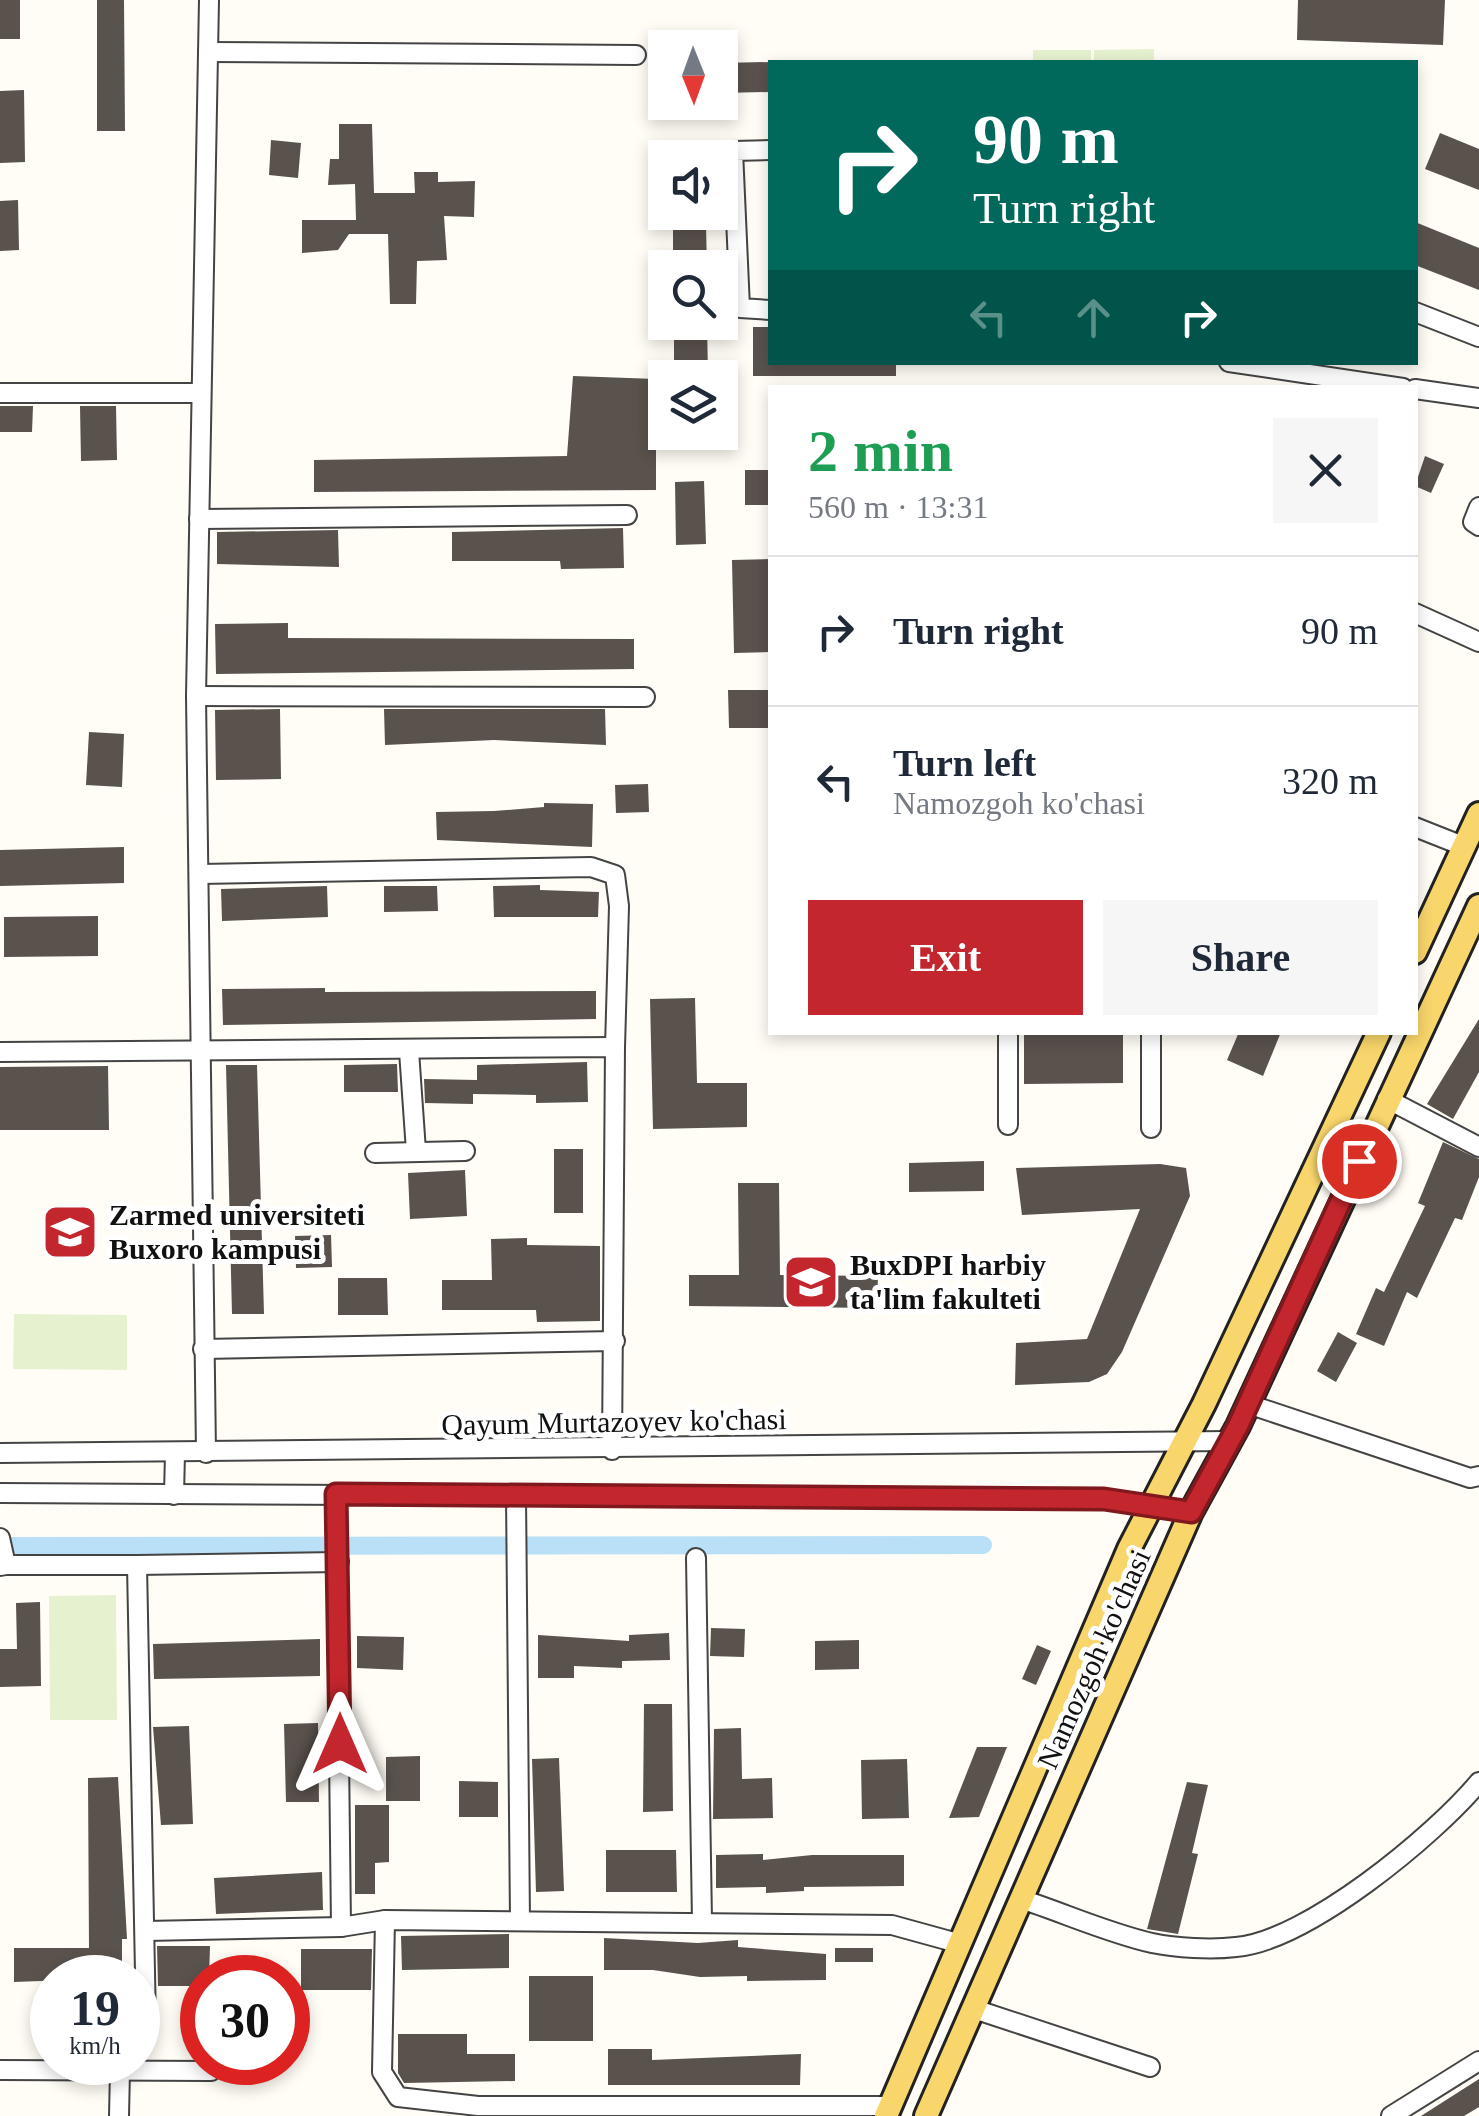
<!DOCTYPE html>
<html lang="en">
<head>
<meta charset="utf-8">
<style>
  body { margin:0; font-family:"Times New Roman",serif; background:#f6f6f7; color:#1f2937; height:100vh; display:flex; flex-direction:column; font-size:38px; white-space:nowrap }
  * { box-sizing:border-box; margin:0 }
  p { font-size:32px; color:#747a83 }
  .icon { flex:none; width:55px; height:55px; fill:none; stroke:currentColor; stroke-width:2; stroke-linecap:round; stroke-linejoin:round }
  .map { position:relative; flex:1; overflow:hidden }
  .sheet { position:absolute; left:768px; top:385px; width:650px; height:650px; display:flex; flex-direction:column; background:#fff; border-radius:0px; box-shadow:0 5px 15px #0003 }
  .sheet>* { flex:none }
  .guide { position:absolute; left:768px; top:60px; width:650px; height:305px; border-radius:0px; box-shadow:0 5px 15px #0003; background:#00695c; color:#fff; overflow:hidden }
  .needle { width:65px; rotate:179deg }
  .fabs { position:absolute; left:648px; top:30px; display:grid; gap:20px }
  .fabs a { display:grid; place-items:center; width:90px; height:90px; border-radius:0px; background:#fff; box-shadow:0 5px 15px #0003; font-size:50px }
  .speed { position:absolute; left:30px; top:1955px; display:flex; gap:20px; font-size:50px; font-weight:700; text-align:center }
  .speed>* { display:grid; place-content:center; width:130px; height:130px; border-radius:50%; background:#fff; box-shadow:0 5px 15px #0003; line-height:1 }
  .speed small { font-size:25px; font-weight:400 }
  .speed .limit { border:15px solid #d22; background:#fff; color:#111 }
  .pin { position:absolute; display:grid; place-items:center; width:85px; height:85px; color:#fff; margin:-42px; border:5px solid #fff; border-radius:50%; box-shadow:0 2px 10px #0007 }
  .me { position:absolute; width:110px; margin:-55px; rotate:0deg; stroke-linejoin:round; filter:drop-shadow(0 0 8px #0008) }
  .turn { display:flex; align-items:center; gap:35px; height:210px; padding:0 40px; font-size:45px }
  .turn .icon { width:130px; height:130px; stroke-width:2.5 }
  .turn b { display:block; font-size:70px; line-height:85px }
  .lanes { display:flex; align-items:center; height:95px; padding:0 40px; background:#0003; justify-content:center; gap:50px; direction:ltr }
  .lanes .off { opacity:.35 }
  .round { display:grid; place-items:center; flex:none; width:105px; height:105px; border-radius:0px; background:#f6f6f7 }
  .headline { display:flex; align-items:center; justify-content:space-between; height:170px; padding:0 40px }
  h1 { font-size:60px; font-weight:600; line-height:75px; color:#1e9e55 }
  .primary-button { display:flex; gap:20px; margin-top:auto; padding:20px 40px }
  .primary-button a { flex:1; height:115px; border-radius:0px; background:#c4262e; color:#fff; font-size:40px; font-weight:600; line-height:115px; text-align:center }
  .primary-button a+a { background:#f6f6f7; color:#1f2937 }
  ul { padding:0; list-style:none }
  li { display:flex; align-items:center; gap:30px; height:150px; padding:0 40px; border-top:2px solid #e0e1e3 }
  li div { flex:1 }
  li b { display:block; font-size:38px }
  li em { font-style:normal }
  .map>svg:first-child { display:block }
</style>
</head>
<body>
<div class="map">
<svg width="1479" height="2116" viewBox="0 0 1479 2116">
  <rect width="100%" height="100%" fill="#fffdf5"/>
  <g fill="#e6f2cf">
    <path d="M 1154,49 L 1154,62 L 1094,62 L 1094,50 Z"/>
    <rect x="1033" y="50" width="58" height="12"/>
    <path d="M 14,1314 L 127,1315 L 127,1370 L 13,1369 Z"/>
    <path d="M 116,1595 L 117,1720 L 50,1720 L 49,1596 Z"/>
  </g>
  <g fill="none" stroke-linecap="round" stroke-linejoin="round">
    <path stroke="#b9e0f7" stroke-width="18" d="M 0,1546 L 983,1545"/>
  </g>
  <g fill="#5a524d">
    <rect x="0" y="0" width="20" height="39"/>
    <path d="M 97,0 L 124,0 L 125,131 L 97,131 Z"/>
    <path d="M 1298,0 L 1445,0 L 1443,45 L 1297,40 Z"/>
    <path d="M 770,62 L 770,92 L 720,93 L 720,63 Z"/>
    <path d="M 24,90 L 25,162 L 0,163 L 0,91 Z"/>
    <path d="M 339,124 L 372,124 L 374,193 L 415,193 L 414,172 L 438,172 L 438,182 L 475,181 L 474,217 L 444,216 L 447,260 L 417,261 L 416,304 L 390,304 L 388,234 L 349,234 L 338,250 L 302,253 L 302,220 L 356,220 L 355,184 L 328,185 L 330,159 L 339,159 Z"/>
    <path d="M 1440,133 L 1479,149 L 1479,190 L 1425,169 Z"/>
    <path d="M 271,140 L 301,143 L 298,178 L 269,175 Z"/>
    <path d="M 18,200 L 19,250 L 0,251 L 0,201 Z"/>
    <path d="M 1415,222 L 1479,248 L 1479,290 L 1415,265 Z"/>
    <path d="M 706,225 L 707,268 L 673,268 L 673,226 Z"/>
    <path d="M 674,322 L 707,322 L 708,375 L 674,375 Z"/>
    <path d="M 753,327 L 770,327 L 770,362 L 896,362 L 896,376 L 753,376 Z"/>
    <path d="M 573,376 L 656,379 L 656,490 L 314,492 L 314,460 L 567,456 Z"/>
    <path d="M 0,406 L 33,406 L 32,432 L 0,432 Z"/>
    <path d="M 80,406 L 116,406 L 117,460 L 81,461 Z"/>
    <path d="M 1425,456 L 1444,464 L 1431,493 L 1415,486 Z"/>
    <rect x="745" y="470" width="25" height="35"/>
    <path d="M 704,481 L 706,544 L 676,545 L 675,482 Z"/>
    <path d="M 623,528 L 624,568 L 561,569 L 560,561 L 452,561 L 452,532 Z"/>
    <path d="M 338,530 L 339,567 L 217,564 L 217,532 Z"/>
    <path d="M 770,559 L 770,652 L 734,653 L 732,560 Z"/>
    <path d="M 288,623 L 288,638 L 634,639 L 634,669 L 216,674 L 215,624 Z"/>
    <path d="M 728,690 L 770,690 L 770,728 L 729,728 Z"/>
    <path d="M 280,709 L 281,779 L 216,780 L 215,710 Z"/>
    <path d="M 384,709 L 605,709 L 606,745 L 494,740 L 385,745 Z"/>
    <path d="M 89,732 L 124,734 L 122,787 L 86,785 Z"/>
    <path d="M 648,784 L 649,812 L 616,813 L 615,785 Z"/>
    <path d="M 544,803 L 593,804 L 592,847 L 437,840 L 436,812 L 494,811 L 544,807 Z"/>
    <path d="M 124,847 L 124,883 L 0,886 L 0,850 Z"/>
    <path d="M 540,885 L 540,890 L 599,892 L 598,917 L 494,917 L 493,886 Z"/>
    <path d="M 327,886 L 328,917 L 222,921 L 221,889 Z"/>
    <path d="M 384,886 L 437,886 L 438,911 L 384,912 Z"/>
    <path d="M 98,916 L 98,956 L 4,957 L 4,917 Z"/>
    <path d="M 325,988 L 325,992 L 596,991 L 596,1019 L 223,1025 L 222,989 Z"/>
    <path d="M 695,998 L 697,1083 L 747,1083 L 747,1127 L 653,1129 L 650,999 Z"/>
    <path d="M 1479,1019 L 1479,1072 L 1453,1119 L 1427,1104 Z"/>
    <path d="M 1024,1032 L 1123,1032 L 1123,1083 L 1024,1084 Z"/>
    <path d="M 1239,1032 L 1281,1032 L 1263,1076 L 1227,1060 Z"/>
    <path d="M 587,1062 L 588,1102 L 536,1103 L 536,1095 L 473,1094 L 473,1104 L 425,1103 L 424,1079 L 477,1080 L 477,1065 Z"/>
    <path d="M 397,1064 L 398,1092 L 344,1092 L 344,1065 Z"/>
    <path d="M 226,1065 L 257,1065 L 264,1314 L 232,1314 Z"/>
    <path d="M 108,1066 L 109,1130 L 0,1130 L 0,1067 Z"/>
    <path d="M 1443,1142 L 1479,1159 L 1479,1177 L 1462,1220 L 1455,1218 L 1417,1298 L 1407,1292 L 1384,1346 L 1356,1334 L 1376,1288 L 1384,1292 L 1425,1206 L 1418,1203 Z"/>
    <rect x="554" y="1149" width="29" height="64"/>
    <path d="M 984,1161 L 984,1191 L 909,1192 L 909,1163 Z"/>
    <path d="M 1160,1164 L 1186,1168 L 1190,1196 L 1122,1352 L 1107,1374 L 1089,1382 L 1015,1385 L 1016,1343 L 1087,1339 L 1140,1209 L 1022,1215 L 1016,1168 Z"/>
    <path d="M 465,1170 L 467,1216 L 410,1219 L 408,1173 Z"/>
    <path d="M 738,1183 L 779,1183 L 780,1275 L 878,1276 L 877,1308 L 689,1306 L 689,1275 L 739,1275 Z"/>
    <path d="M 331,1235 L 332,1267 L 296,1268 L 295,1236 Z"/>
    <path d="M 527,1238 L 527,1245 L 600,1246 L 600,1321 L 537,1322 L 536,1310 L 442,1310 L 442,1280 L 492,1280 L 491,1239 Z"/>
    <path d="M 338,1278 L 387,1278 L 388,1315 L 338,1315 Z"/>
    <path d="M 1338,1332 L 1357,1343 L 1336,1382 L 1317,1371 Z"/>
    <path d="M 40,1602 L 41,1686 L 0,1687 L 0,1649 L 17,1649 L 16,1603 Z"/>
    <path d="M 711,1628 L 745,1629 L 744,1657 L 710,1656 Z"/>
    <path d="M 669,1633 L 670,1660 L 622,1661 L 622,1668 L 574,1666 L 574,1678 L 538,1678 L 538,1635 L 629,1641 L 629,1635 Z"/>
    <path d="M 357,1636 L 404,1637 L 403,1670 L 357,1668 Z"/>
    <path d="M 320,1639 L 320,1676 L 154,1679 L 153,1644 Z"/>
    <path d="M 859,1640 L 859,1669 L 815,1670 L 815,1641 Z"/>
    <path d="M 1037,1645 L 1051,1651 L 1036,1685 L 1022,1679 Z"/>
    <path d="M 644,1704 L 672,1704 L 673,1811 L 643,1812 Z"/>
    <path d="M 318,1723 L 319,1802 L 286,1802 L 284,1724 Z"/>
    <path d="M 189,1726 L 193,1824 L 161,1825 L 153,1727 Z"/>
    <path d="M 741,1728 L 742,1779 L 772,1778 L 773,1818 L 713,1819 L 714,1729 Z"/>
    <path d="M 977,1747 L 1007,1747 L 979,1817 L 949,1818 Z"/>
    <path d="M 420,1756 L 420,1801 L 386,1801 L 386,1757 Z"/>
    <path d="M 559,1758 L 564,1891 L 536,1892 L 532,1759 Z"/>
    <path d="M 907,1759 L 909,1818 L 862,1819 L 861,1760 Z"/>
    <path d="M 118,1777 L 127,1939 L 122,1939 L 122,1978 L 14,1982 L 14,1948 L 89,1948 L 88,1778 Z"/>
    <path d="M 459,1781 L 498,1782 L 498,1817 L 459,1817 Z"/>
    <path d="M 1187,1782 L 1208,1785 L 1192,1853 L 1198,1854 L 1178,1934 L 1147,1929 Z"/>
    <path d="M 355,1805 L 389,1805 L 389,1862 L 375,1863 L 375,1894 L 355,1894 Z"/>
    <path d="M 606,1850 L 676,1850 L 677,1892 L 606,1892 Z"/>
    <path d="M 763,1854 L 763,1860 L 812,1855 L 904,1855 L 904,1886 L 804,1887 L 804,1891 L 766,1893 L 766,1887 L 716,1888 L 716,1855 Z"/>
    <path d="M 322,1872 L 323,1910 L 216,1914 L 214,1878 Z"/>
    <path d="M 509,1934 L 509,1968 L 402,1970 L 401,1936 Z"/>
    <path d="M 604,1938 L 698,1943 L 738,1940 L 738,1947 L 826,1954 L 826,1980 L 747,1981 L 747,1976 L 700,1977 L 653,1970 L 604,1970 Z"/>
    <path d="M 157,1946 L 210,1946 L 209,1978 L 202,1978 L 202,1986 L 158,1986 Z"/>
    <rect x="835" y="1948" width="38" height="14"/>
    <path d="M 301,1949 L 372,1949 L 371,1990 L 301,1990 Z"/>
    <rect x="529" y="1976" width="64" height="65"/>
    <path d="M 398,2034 L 467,2034 L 467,2054 L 515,2054 L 515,2081 L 404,2083 L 398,2073 Z"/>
    <path d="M 608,2049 L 652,2049 L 652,2060 L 801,2054 L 800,2085 L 608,2085 Z"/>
    <path d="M 1479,2079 L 1479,2107 L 1464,2116 L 1421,2116 Z"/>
  </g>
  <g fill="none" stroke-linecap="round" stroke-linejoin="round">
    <g stroke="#444" stroke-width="22">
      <g id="minor">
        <path d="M 208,52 L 636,55"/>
        <path d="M 770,150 L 733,151 L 740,308 L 770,310"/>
        <path d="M 1415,312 L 1479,337"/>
        <path d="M 1229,362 L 1403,388"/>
        <path d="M 1415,389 L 1479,398"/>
        <path d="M 0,393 L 199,393"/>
        <path d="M 1479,507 L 1473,522 L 1479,526"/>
        <path d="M 199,519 L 627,515"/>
        <path d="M 1415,613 L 1479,642"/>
        <path d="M 196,696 L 645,697"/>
        <path d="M 1415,827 L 1463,846"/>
        <path d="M 200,874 L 591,867 L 615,875 L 619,906 L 615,1047"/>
        <path d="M 1008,1032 L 1008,1125"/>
        <path d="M 1151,1032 L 1151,1128"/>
        <path d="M 409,1051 L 416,1151"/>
        <path d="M 0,1052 L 615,1047 L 612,1450"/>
        <path d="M 1387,1099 L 1479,1147"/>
        <path d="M 375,1153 L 465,1151"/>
        <path d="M 203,1349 L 615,1341"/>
        <path d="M 1248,1404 L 1470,1478 L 1479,1476"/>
        <path d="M 0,1453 L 1229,1441"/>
        <path d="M 206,1453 L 196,696 L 209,0"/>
        <path d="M 0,1493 L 1103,1499 L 1191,1512"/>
        <path d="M 336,1494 L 341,1927"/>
        <path d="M 174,1495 L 175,1453"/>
        <path d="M 516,1495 L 520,1921"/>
        <path d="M 0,1538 L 6,1565 L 0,1566"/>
        <path d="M 696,1558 L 702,1921"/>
        <path d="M 6,1565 L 137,1565 L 146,2023"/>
        <path d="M 137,1565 L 339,1562"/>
        <path d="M 1021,1899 C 1064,1913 1108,1933 1152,1943 C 1176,1948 1211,1950 1236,1947 C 1307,1941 1434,1836 1479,1782"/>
        <path d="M 385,1920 L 382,2072 L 398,2097 L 478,2106 L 891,2106"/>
        <path d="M 146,1931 L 341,1927 L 385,1920 L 892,1925 L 961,1944"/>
        <path d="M 974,2009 L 1150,2067"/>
        <path d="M 0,2070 L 211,2071"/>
        <path d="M 119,2116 L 120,2070"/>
        <path d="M 1391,2116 L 1479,2061"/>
      </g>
    </g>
    <g stroke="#222" stroke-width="28">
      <g id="major">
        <path d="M 1415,952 L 1479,814"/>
        <path d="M 886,2116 L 1129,1549 L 1204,1404 L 1379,1032"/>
        <path d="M 926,2116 L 1191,1512 L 1238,1426 L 1479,906"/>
      </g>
    </g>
    <use href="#minor" stroke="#fff" stroke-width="18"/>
    <use href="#major" stroke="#f9d66b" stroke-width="22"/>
  </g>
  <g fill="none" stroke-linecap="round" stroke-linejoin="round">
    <g stroke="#7f191e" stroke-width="25">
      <path id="route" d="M 340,1744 L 336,1494 L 1104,1499 L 1191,1512 L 1238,1426 L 1359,1161"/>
    </g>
    <use href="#route" stroke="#c4262e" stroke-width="18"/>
  </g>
  <defs>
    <g id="university-square" transform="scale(2.875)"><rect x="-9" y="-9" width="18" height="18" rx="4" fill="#c4262e" stroke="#fff"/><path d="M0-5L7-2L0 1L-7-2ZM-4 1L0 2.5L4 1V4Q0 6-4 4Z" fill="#fff"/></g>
  </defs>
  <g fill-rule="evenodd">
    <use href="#university-square" x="70" y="1232"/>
    <use href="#university-square" x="811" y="1282"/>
  </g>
  <g text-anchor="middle" stroke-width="10" stroke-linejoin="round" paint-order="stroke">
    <g font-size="30" font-weight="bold" fill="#111" stroke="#fff" text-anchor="start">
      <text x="109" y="1225">Zarmed universiteti<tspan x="109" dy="34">Buxoro kampusi</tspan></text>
      <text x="850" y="1275">BuxDPI harbiy<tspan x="850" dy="34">ta'lim fakulteti</tspan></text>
    </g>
    <g font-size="30" fill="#111" stroke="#fff">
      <text transform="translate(614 1422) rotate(-1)" y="10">Qayum Murtazoyev ko'chasi</text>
      <text transform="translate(1094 1659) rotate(-66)" y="10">Namozgoh ko'chasi</text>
    </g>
  </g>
</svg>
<div class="fabs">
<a><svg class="needle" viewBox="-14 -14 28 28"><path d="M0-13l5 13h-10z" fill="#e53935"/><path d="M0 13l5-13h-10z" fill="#747a83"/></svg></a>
<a><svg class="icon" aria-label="sound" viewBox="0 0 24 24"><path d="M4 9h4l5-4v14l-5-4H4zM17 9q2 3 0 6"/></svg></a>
<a><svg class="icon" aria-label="search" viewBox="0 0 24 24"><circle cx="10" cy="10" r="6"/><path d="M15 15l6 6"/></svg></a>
<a><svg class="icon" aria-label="layers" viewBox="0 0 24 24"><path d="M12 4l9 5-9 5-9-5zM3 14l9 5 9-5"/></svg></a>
</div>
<div class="speed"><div>19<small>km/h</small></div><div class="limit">30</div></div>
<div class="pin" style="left:1359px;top:1161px;background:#d93025"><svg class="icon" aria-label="arrive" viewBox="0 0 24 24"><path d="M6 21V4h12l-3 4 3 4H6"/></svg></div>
<svg class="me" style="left:340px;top:1744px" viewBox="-20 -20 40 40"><path d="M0-17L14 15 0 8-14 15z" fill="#c4262e" stroke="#fff" stroke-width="4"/></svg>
<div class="guide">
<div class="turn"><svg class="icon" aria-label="right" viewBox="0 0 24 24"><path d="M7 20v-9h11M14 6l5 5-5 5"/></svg><div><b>90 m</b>Turn right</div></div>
<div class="lanes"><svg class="icon off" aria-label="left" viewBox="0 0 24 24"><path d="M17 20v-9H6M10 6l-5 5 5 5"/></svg><svg class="icon off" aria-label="ahead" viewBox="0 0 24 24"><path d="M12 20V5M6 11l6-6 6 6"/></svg><svg class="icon" aria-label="right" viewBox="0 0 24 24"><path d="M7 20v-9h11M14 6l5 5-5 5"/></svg></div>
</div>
<section class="sheet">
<div class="headline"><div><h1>2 min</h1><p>560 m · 13:31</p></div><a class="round"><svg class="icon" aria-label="close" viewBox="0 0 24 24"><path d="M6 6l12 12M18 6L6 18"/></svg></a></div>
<ul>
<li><svg class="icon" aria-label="right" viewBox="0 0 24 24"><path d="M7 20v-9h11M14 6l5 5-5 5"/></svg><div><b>Turn right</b></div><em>90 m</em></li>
<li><svg class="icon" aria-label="left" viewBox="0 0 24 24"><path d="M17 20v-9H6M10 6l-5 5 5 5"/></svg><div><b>Turn left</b><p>Namozgoh ko'chasi</p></div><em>320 m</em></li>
</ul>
<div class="primary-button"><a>Exit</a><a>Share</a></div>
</section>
</div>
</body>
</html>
